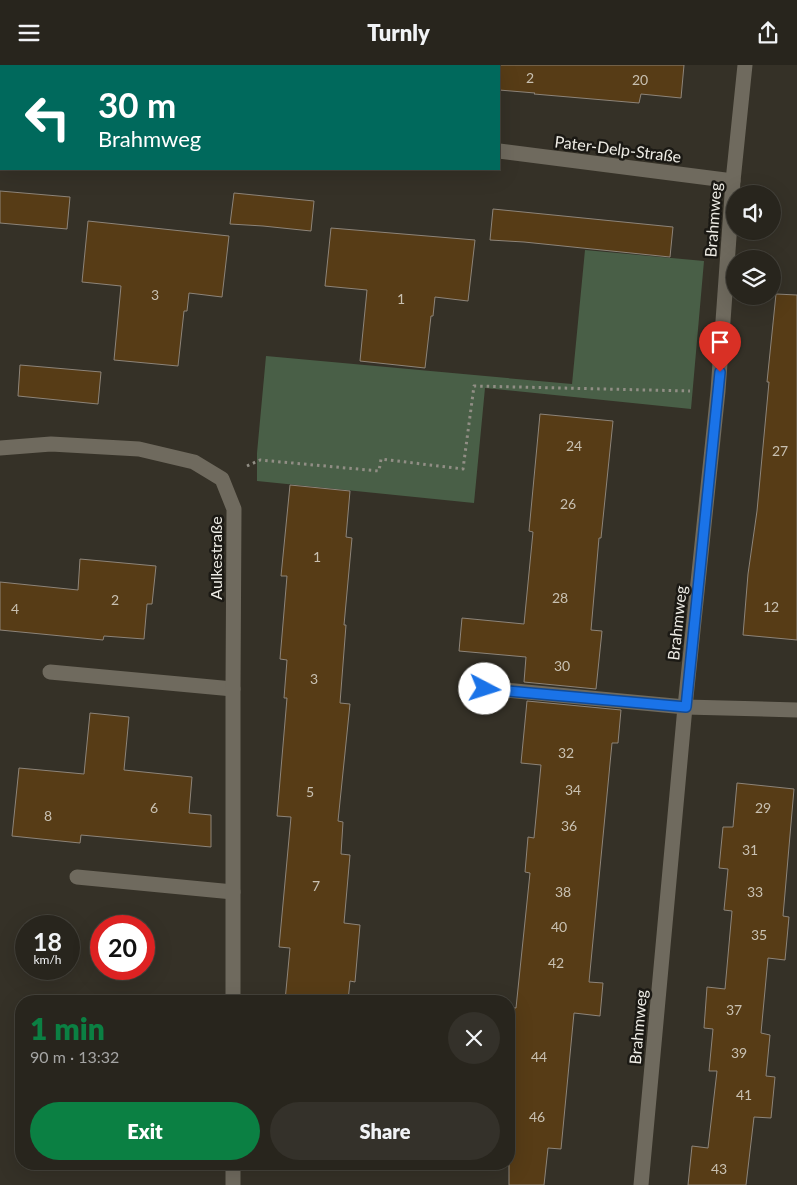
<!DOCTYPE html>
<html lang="en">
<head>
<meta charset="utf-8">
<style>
  body { margin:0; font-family:Lato,sans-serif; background:#34312a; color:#f1f3f6; height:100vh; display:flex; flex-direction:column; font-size:19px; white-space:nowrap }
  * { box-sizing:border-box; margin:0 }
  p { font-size:16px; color:#a5a5a4 }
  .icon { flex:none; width:28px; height:28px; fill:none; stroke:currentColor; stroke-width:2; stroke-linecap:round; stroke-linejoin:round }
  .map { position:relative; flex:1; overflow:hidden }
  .sheet { position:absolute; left:15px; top:930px; width:500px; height:175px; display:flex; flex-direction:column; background:#28251d; border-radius:20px; box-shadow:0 5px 20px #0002,0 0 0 1px #44423b }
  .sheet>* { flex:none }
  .top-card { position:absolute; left:0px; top:0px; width:500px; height:105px; box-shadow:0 5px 20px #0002,0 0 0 1px #44423b; background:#00695c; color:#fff; overflow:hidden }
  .controls { position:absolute; left:726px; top:120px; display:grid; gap:10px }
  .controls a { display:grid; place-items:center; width:55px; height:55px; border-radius:50%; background:#28251d; box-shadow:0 5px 20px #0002,0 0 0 1px #44423b; font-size:25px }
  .speed { position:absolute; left:15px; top:850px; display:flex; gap:10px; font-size:25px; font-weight:700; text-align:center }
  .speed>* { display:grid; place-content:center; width:65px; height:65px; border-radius:50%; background:#28251d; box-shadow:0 5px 20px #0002,0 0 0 1px #44423b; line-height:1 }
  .speed small { font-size:12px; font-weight:400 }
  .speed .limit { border:8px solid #d22; background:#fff; color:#111 }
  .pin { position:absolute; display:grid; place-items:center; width:42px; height:42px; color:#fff; margin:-51px -21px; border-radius:50% 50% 50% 0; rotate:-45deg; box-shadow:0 0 5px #0007 }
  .pin .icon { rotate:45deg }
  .me { position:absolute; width:55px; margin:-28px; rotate:95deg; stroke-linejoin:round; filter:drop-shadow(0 0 4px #0008) }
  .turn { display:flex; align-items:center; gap:18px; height:105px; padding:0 15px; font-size:22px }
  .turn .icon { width:65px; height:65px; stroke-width:2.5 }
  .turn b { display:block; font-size:35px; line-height:42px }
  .round { display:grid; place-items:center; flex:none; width:52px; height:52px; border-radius:26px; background:#34312a }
  .summary { display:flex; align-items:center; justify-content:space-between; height:85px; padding:0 15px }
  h1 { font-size:30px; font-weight:800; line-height:38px; color:#0b8043 }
  .primary-button { display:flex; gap:10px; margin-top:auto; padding:10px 15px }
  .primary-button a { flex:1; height:58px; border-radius:30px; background:#0b8043; color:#fff; font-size:20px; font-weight:800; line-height:58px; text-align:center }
  .primary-button a+a { background:#34312a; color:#f1f3f6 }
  header { display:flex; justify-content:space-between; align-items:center; height:65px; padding:0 15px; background:#28251d; font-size:22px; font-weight:800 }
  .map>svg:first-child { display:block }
</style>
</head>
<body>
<header><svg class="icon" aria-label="menu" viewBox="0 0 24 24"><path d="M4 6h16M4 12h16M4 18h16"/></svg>Turnly<svg class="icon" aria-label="share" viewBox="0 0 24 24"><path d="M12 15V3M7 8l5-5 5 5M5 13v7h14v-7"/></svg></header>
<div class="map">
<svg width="797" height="1120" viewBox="0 0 797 1120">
  <rect width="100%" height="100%" fill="#353127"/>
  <path fill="#495f47" d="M 585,185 L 704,196 L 691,344 L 485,323 L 474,438 L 257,416 L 257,388 L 266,291 L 572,319 Z"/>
  <g fill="#573c16" stroke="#8d8479">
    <path d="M 475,0 L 684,0 L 681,33 L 641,29 L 639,38 L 534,29 L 535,28 L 499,25 L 499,1 L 475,1 Z"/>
    <path d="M 0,126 L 70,132 L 67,164 L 0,158 Z"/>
    <path d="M 234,128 L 314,136 L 311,166 L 263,161 L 230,159 Z"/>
    <path d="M 493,144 L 673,162 L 670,192 L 524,177 L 490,175 Z"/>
    <path d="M 88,156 L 229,171 L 222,232 L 189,228 L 187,246 L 184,246 L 178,301 L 114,295 L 121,221 L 82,217 Z"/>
    <path d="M 331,163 L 475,175 L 468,236 L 435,232 L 433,251 L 431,251 L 425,303 L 360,296 L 367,225 L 325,221 Z"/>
    <path d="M 776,229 L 797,230 L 797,575 L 743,570 L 748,509 L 757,446 L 769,317 L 767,317 Z"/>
    <path d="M 20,300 L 101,307 L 98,339 L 18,331 Z"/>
    <path d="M 540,349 L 613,356 L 601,473 L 599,473 L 591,565 L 602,566 L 596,624 L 524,617 L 526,592 L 459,586 L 462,553 L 524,559 L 533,467 L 529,466 Z"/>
    <path d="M 290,420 L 350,426 L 346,472 L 352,473 L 344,560 L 346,560 L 340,638 L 350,639 L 338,756 L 343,757 L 341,789 L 350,790 L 344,858 L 360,860 L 355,917 L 350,916 L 348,936 L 285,936 L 290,883 L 279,882 L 291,752 L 277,751 L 287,633 L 284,633 L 287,595 L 280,594 L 287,511 L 281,511 Z"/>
    <path d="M 80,494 L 156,501 L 152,539 L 147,539 L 144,574 L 104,571 L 103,575 L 0,565 L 0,517 L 78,525 Z"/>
    <path d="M 527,636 L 621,645 L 618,678 L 612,678 L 589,917 L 603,918 L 600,951 L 574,948 L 561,1084 L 548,1083 L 544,1120 L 509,1120 L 509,942 L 516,943 L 530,808 L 525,807 L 528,772 L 534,773 L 541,700 L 521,698 Z"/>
    <path d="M 90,648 L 129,652 L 124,705 L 192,712 L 189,748 L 211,750 L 211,782 L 81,770 L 80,778 L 12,771 L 19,703 L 84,709 Z"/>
    <path d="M 737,718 L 794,724 L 783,851 L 789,852 L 785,895 L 768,893 L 761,968 L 770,970 L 766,1011 L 775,1012 L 771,1053 L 754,1052 L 746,1120 L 688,1120 L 692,1081 L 708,1083 L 717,1006 L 709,1006 L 713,964 L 704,963 L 707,922 L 725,924 L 732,846 L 724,845 L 728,804 L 719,803 L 723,762 L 733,762 Z"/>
  </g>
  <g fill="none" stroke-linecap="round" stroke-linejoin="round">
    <path stroke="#918e85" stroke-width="3" stroke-dasharray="2.5 4" stroke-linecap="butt" d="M 247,401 L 260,395 L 379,406 L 381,394 L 463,404 L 474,321 L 690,326"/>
    <g stroke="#6f6a5e" stroke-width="15">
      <path d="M 50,607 L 233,624"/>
      <path d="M 485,623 L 685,642"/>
      <path d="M 77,812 L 233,827"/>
    </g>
    <g stroke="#6f6a5e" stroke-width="15">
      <path d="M 204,1 L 204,0"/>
      <path d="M 0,81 L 1,81"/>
      <path d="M 499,86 L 733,116"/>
      <path d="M 0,383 L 51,379 L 139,384 L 194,397 L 222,414 L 234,444 L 233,624 L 233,936"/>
      <path d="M 685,642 L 797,645"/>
      <path d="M 233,1099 L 233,1120"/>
      <path d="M 641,1120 L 685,642 L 718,326 L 733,116 L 745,0"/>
    </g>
  </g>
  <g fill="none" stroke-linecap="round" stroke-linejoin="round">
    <g stroke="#114b97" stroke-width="12">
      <path id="route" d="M 485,624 L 686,642 L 720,307"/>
    </g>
    <use href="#route" stroke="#1a73e8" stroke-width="9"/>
  </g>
  <g text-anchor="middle" stroke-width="5" stroke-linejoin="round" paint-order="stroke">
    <g font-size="14" fill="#c8c0b1">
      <text x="530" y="18">2</text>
      <text x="640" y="20">20</text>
      <text x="155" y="235">3</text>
      <text x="401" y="239">1</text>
      <text x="574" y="386">24</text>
      <text x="780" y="391">27</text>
      <text x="568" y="444">26</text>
      <text x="317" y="497">1</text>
      <text x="560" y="538">28</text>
      <text x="115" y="540">2</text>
      <text x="771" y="547">12</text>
      <text x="15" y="549">4</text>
      <text x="562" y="606">30</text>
      <text x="314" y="619">3</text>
      <text x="566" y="693">32</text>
      <text x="573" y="730">34</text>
      <text x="310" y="732">5</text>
      <text x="154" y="748">6</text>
      <text x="763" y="748">29</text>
      <text x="48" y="756">8</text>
      <text x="569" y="766">36</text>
      <text x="750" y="790">31</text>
      <text x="316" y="826">7</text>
      <text x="563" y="832">38</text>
      <text x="755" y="832">33</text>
      <text x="559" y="867">40</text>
      <text x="759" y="875">35</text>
      <text x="556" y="903">42</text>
      <text x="734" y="950">37</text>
      <text x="739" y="993">39</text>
      <text x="539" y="997">44</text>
      <text x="744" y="1035">41</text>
      <text x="537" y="1057">46</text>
      <text x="719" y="1109">43</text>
    </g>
    <g font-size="16" fill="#eeece5" stroke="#1b1914">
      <text transform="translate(618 84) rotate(7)" y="6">Pater-Delp-Straße</text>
      <text transform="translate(713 155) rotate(-86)" y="6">Brahmweg</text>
      <text transform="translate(216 493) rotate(-90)" y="6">Aulkestraße</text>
      <text transform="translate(677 558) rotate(-84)" y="6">Brahmweg</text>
      <text transform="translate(638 962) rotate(-85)" y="6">Brahmweg</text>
    </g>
  </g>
</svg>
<div class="controls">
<a><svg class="icon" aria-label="sound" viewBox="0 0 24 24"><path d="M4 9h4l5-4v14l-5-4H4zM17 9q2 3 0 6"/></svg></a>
<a><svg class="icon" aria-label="layers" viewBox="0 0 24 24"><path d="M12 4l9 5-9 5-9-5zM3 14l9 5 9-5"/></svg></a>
</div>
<div class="speed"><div>18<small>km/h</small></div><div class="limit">20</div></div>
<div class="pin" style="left:720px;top:307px;background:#d93025"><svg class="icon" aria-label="arrive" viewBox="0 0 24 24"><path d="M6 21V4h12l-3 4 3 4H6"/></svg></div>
<svg class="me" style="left:485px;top:624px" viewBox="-20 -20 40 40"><circle r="19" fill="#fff"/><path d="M0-13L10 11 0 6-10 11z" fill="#1a73e8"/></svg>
<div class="top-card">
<div class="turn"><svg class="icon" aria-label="left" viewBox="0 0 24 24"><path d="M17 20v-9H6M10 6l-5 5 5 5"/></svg><div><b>30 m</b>Brahmweg</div></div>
</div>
<section class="sheet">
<div class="summary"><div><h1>1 min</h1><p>90 m · 13:32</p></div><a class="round"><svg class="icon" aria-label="close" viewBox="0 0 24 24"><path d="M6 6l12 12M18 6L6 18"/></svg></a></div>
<div class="primary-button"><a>Exit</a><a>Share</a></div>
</section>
</div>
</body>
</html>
